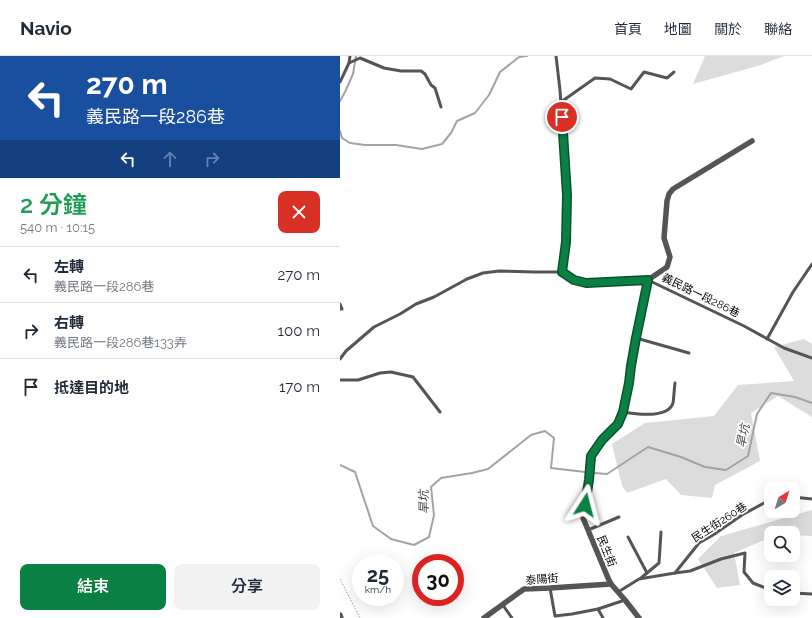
<!DOCTYPE html>
<html lang="zh-TW">
<head>
<meta charset="utf-8">
<style>
  body { margin:0; font-family:Raleway,"Noto Sans TC",sans-serif; background:#f2f2f3; color:#1f2937; height:100vh; display:flex; flex-direction:column; font-size:15px; white-space:nowrap }
  * { box-sizing:border-box; margin:0 }
  p { font-size:13px; color:#747a83 }
  .icon { flex:none; width:22px; height:22px; fill:none; stroke:currentColor; stroke-width:2; stroke-linecap:round; stroke-linejoin:round }
  .map { position:relative; flex:1; overflow:hidden }
  .drawer { display:flex; flex-direction:column; background:#fff; width:340px }
  .drawer>* { flex:none }
  .hud { background:#1a4fa0; color:#fff; overflow:hidden }
  .needle { width:26px; rotate:38deg }
  .controls { position:absolute; left:424px; top:426px; display:grid; gap:8px }
  .controls a { display:grid; place-items:center; width:36px; height:36px; border-radius:8px; background:#fff; box-shadow:0 4px 16px #0002; font-size:20px }
  .speed { position:absolute; left:12px; top:498px; display:flex; gap:8px; font-size:20px; font-weight:700; text-align:center }
  .speed>* { display:grid; place-content:center; width:52px; height:52px; border-radius:50%; background:#fff; box-shadow:0 4px 16px #0002; line-height:1 }
  .speed small { font-size:10px; font-weight:400 }
  .speed .limit { border:6px solid #d22; background:#fff; color:#111 }
  .pin { position:absolute; display:grid; place-items:center; width:34px; height:34px; color:#fff; margin:-17px; border:2px solid #fff; border-radius:50%; box-shadow:0 1px 4px #0007 }
  .me { position:absolute; width:44px; margin:-22px; rotate:9deg; stroke-linejoin:round; filter:drop-shadow(0 0 3px #0008) }
  .turn { display:flex; align-items:center; gap:14px; height:84px; padding:0 20px; font-size:18px }
  .turn .icon { width:52px; height:52px; stroke-width:2.5 }
  .turn b { display:block; font-size:28px; line-height:34px }
  .lanes { display:flex; align-items:center; height:38px; padding:0 20px; background:#0003; justify-content:center; gap:20px; direction:ltr }
  .lanes .off { opacity:.35 }
  .round { display:grid; place-items:center; flex:none; width:42px; height:42px; border-radius:8px; background:#f2f2f3 }
  .summary { display:flex; align-items:center; justify-content:space-between; height:68px; padding:0 20px }
  h1 { font-size:24px; font-weight:600; line-height:30px; color:#1e9e55 }
  .button { display:flex; gap:8px; margin-top:auto; padding:8px 20px }
  .button a { flex:1; height:46px; border-radius:8px; background:#0b8043; color:#fff; font-size:16px; font-weight:600; line-height:46px; text-align:center }
  .button a+a { background:#f2f2f3; color:#1f2937 }
  ul { padding:0; list-style:none }
  li { display:flex; align-items:center; gap:12px; height:56px; padding:0 20px; border-top:1px solid #e0e1e3 }
  li div { flex:1 }
  li b { display:block; font-size:15px }
  li em { font-style:normal }
  header { display:flex; align-items:center; gap:24px; box-sizing:border-box; height:56px; padding:0 20px; background:#fff; border-bottom:1px solid #e0e1e3 }
  header strong { font-size:19px }
  nav { display:flex; gap:22px; margin-inline-start:auto; font-size:14px }
  main { display:flex; flex:1; min-height:0 }
  .map>svg:first-child { display:block }
</style>
</head>
<body>
<header>
<strong>Navio</strong>
<nav><a>首頁</a><a>地圖</a><a>關於</a><a>聯絡</a></nav>
</header>
<main>
<section class="drawer">
<div class="hud">
<div class="turn"><svg class="icon" aria-label="left" viewBox="0 0 24 24"><path d="M17 20v-9H6M10 6l-5 5 5 5"/></svg><div><b>270 m</b>義民路一段286巷</div></div>
<div class="lanes"><svg class="icon" aria-label="left" viewBox="0 0 24 24"><path d="M17 20v-9H6M10 6l-5 5 5 5"/></svg><svg class="icon off" aria-label="ahead" viewBox="0 0 24 24"><path d="M12 20V5M6 11l6-6 6 6"/></svg><svg class="icon off" aria-label="right" viewBox="0 0 24 24"><path d="M7 20v-9h11M14 6l5 5-5 5"/></svg></div>
</div>
<div class="summary"><div><h1>2 分鐘</h1><p>540 m · 10:15</p></div><a class="round" style="background:#d93025;color:#fff"><svg class="icon" aria-label="close" viewBox="0 0 24 24"><path d="M6 6l12 12M18 6L6 18"/></svg></a></div>
<ul>
<li><svg class="icon" aria-label="left" viewBox="0 0 24 24"><path d="M17 20v-9H6M10 6l-5 5 5 5"/></svg><div><b>左轉</b><p>義民路一段286巷</p></div><em>270 m</em></li>
<li><svg class="icon" aria-label="right" viewBox="0 0 24 24"><path d="M7 20v-9h11M14 6l5 5-5 5"/></svg><div><b>右轉</b><p>義民路一段286巷133弄</p></div><em>100 m</em></li>
<li><svg class="icon" aria-label="arrive" viewBox="0 0 24 24"><path d="M6 21V4h12l-3 4 3 4H6"/></svg><div><b>抵達目的地</b></div><em>170 m</em></li>
</ul>
<div class="button"><a>結束</a><a>分享</a></div>
</section>
<div class="map">
<svg width="472" height="562" viewBox="0 0 472 562">
  <rect width="100%" height="100%" fill="#fff"/>
  <g fill="#dcdcdc">
    <path d="M 365,0 L 444,0 L 421,9 L 353,28 Z"/>
    <path d="M 464,283 L 472,288 L 472,361 L 438,340 L 411,357 L 420,405 L 375,429 L 372,442 L 341,439 L 326,423 L 287,437 L 282,430 L 272,388 L 305,367 L 374,360 L 398,329 L 454,325 L 434,291 Z"/>
    <path d="M 472,454 L 472,480 L 453,479 L 453,477 L 431,477 L 431,481 L 394,497 L 400,529 L 377,532 L 358,503 L 381,480 Z"/>
  </g>
  <g fill="none" stroke-linecap="round" stroke-linejoin="round">
    <g stroke="#a3a3a3" stroke-width="2">
      <path d="M 0,45 L 5,36 L 13,18 L 16,0"/>
      <path d="M 0,75 L 2,82 L 10,87 L 25,89 L 56,89 L 82,93 L 102,88 L 111,77 L 117,65 L 135,57 L 149,39 L 160,16 L 179,1 L 187,0"/>
      <path d="M 0,409 L 15,416 L 33,470 L 51,483 L 74,489 L 89,481 L 94,459 L 91,431 L 101,422 L 132,417 L 148,413 L 191,379 L 205,375 L 214,382 L 211,412 L 245,416"/>
      <path d="M 255,417 L 267,418 L 308,391 L 341,401 L 365,411 L 386,414 L 408,400 L 417,358 L 431,337 L 455,341 L 472,347"/>
    </g>
    <path stroke="#777" stroke-width="1" stroke-dasharray="1 2" stroke-linecap="butt" d="M 0,523 L 20,562"/>
    <g stroke="#555" stroke-width="3">
      <path d="M 216,0 L 220,34 L 227,139 L 226,186 L 222,216"/>
      <path d="M 9,7 L 20,2 L 44,12 L 61,15 L 81,15 L 85,18 L 91,29 L 95,32 L 101,51"/>
      <path d="M 0,26 L 9,7 L 10,0"/>
      <path d="M 221,46 L 255,22 L 270,23 L 291,33 L 304,16 L 327,22 L 334,16"/>
      <path d="M 0,248 L 2,253 L 0,253"/>
      <path d="M 296,282 L 349,297"/>
      <path d="M 427,283 L 453,236 L 472,208"/>
      <path d="M 0,303 L 6,295 L 34,271 L 60,258 L 76,248 L 94,241 L 127,223 L 143,217 L 159,215 L 195,216 L 222,216 L 234,224 L 246,227 L 308,224 L 404,270 L 444,292 L 472,302"/>
      <path d="M 0,324 L 18,324 L 40,317 L 51,316 L 73,321 L 100,356"/>
      <path d="M 283,356 C 295,358 328,363 333,347 C 334,341 334,334 335,327"/>
      <path d="M 453,441 L 472,443"/>
      <path d="M 248,474 L 279,461"/>
      <path d="M 288,481 L 307,517"/>
      <path d="M 335,517 L 350,515 L 381,503 L 405,497 L 404,516 L 413,527 L 431,534"/>
      <path d="M 301,522 L 319,507 L 321,476"/>
      <path d="M 210,532 L 215,560 L 232,558 L 258,553 L 285,544"/>
      <path d="M 278,536 L 299,523 L 335,517 L 359,487 L 373,479 L 402,459 L 424,447 L 431,446"/>
      <path d="M 453,537 L 472,538"/>
      <path d="M 162,548 L 172,562"/>
      <path d="M 258,553 L 263,562"/>
    </g>
    <g stroke="#555" stroke-width="5.5">
      <path d="M 0,559 L 1,562"/>
      <path d="M 144,562 L 184,533 L 210,532 L 271,528"/>
      <path d="M 299,562 L 285,544 L 271,528 L 268,522 L 243,462 L 249,424 L 251,400 L 262,384 L 278,368 L 283,356 L 289,327 L 291,310 L 296,282 L 308,224 L 327,211 L 330,201 L 324,182 L 327,145 L 329,138 L 333,133 L 412,85"/>
    </g>
  </g>
  <g fill="none" stroke-linecap="round" stroke-linejoin="round">
    <g stroke="#07532c" stroke-width="10">
      <path id="route" d="M 222,61 L 227,139 L 226,186 L 222,216 L 234,224 L 246,227 L 308,224 L 296,282 L 291,310 L 289,327 L 283,356 L 278,368 L 262,384 L 251,400 L 249,424 L 245,449"/>
    </g>
    <use href="#route" stroke="#0b8043" stroke-width="7"/>
  </g>
  <g text-anchor="middle" stroke-width="3.5" stroke-linejoin="round" paint-order="stroke">
    <g font-size="11" fill="#000" stroke="#fff">
      <text transform="translate(361 239) rotate(26)" y="4">義民路一段286巷</text>
      <text transform="translate(379 466) rotate(-33)" y="4">民生街260巷</text>
      <text transform="translate(267 495) rotate(68)" y="4">民生街</text>
      <text transform="translate(202 523) rotate(-4)" y="4">泰陽街</text>
    </g>
    <g font-size="12" font-style="italic" fill="#444" stroke="#fff">
      <text transform="translate(403 380) rotate(-78)" y="4">旱坑</text>
      <text transform="translate(84 446) rotate(-91)" y="4">旱坑</text>
    </g>
  </g>
</svg>
<div class="controls">
<a><svg class="needle" viewBox="-14 -14 28 28"><path d="M0-13l5 13h-10z" fill="#e53935"/><path d="M0 13l5-13h-10z" fill="#747a83"/></svg></a>
<a><svg class="icon" aria-label="search" viewBox="0 0 24 24"><circle cx="10" cy="10" r="6"/><path d="M15 15l6 6"/></svg></a>
<a><svg class="icon" aria-label="layers" viewBox="0 0 24 24"><path d="M12 4l9 5-9 5-9-5zM3 14l9 5 9-5"/></svg></a>
</div>
<div class="speed"><div>25<small>km/h</small></div><div class="limit">30</div></div>
<div class="pin" style="left:222px;top:61px;background:#d93025"><svg class="icon" aria-label="arrive" viewBox="0 0 24 24"><path d="M6 21V4h12l-3 4 3 4H6"/></svg></div>
<svg class="me" style="left:245px;top:449px" viewBox="-20 -20 40 40"><path d="M0-17L14 15 0 8-14 15z" fill="#0b8043" stroke="#fff" stroke-width="4"/></svg>
</div>
</main>
</body>
</html>
